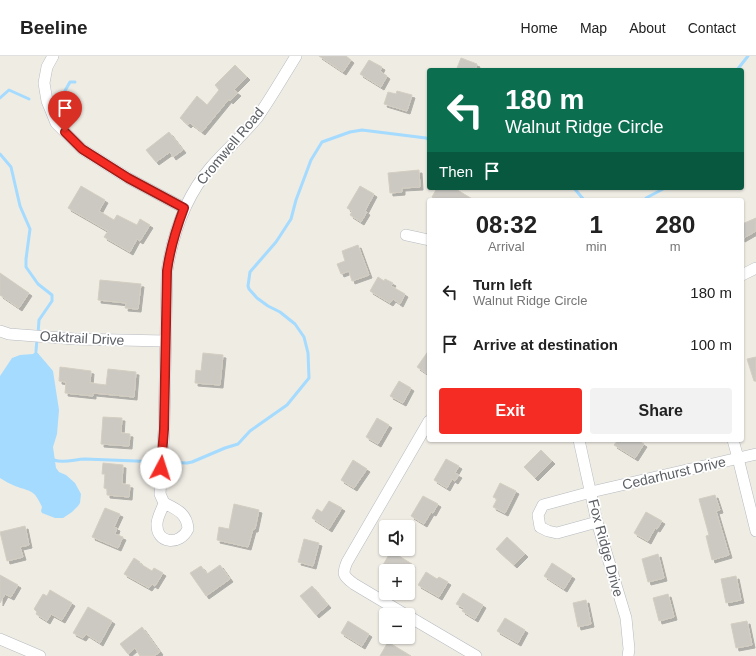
<!DOCTYPE html>
<html lang="en">
<head>
<meta charset="utf-8">
<style>
  body { margin:0; font-family:Helvetica,sans-serif; background:#f2f2f2; color:#222; height:100vh; display:flex; flex-direction:column; font-size:15px; white-space:nowrap }
  * { box-sizing:border-box; margin:0 }
  p { font-size:13px; color:#767676 }
  .icon { flex:none; width:22px; height:22px; fill:none; stroke:currentColor; stroke-width:2; stroke-linecap:round; stroke-linejoin:round }
  .map { position:relative; flex:1; overflow:hidden }
  .side { position:absolute; left:427px; top:142px; width:317px; height:244px; display:flex; flex-direction:column; background:#fff; border-radius:4px; box-shadow:0 1px 3px #0004 }
  .side>* { flex:none }
  .hud { position:absolute; left:427px; top:12px; width:317px; height:122px; border-radius:4px; box-shadow:0 1px 3px #0004; background:#0b6e4f; color:#fff; overflow:hidden }
  .fabs { position:absolute; left:379px; top:464px; display:grid; gap:8px }
  .fabs a { display:grid; place-items:center; width:36px; height:36px; border-radius:4px; background:#fff; box-shadow:0 1px 3px #0004; font-size:20px }
  .pin { position:absolute; display:grid; place-items:center; width:34px; height:34px; color:#fff; margin:-41px -17px; border-radius:50% 50% 50% 0; rotate:-45deg; box-shadow:0 0 4px #0007 }
  .pin .icon { rotate:45deg }
  .me { position:absolute; width:44px; margin:-22px; rotate:5deg; stroke-linejoin:round; filter:drop-shadow(0 0 3px #0008) }
  .turn { display:flex; align-items:center; gap:14px; height:84px; padding:0 12px; font-size:18px }
  .turn .icon { width:52px; height:52px; stroke-width:2.5 }
  .turn b { display:block; font-size:28px; line-height:34px }
  .then { display:flex; align-items:center; height:38px; padding:0 12px; background:#0003; gap:8px; font-size:15px }
  .eta { display:flex; justify-content:space-evenly; align-items:center; height:68px; text-align:center }
  .eta b { font-size:24px; font-weight:600; line-height:28px }
  .button { display:flex; gap:8px; margin-top:auto; padding:8px 12px }
  .button a { flex:1; height:46px; border-radius:4px; background:#f52c24; color:#fff; font-size:16px; font-weight:600; line-height:46px; text-align:center }
  .button a+a { background:#f2f2f2; color:#222 }
  ul { padding:0; list-style:none }
  li { display:flex; align-items:center; gap:12px; height:52px; padding:0 12px }
  li div { flex:1 }
  li b { display:block; font-size:15px }
  li em { font-style:normal }
  header { display:flex; align-items:center; gap:24px; box-sizing:border-box; height:56px; padding:0 20px; background:#fff; border-bottom:1px solid #e0e0e0 }
  header strong { font-size:19px }
  nav { display:flex; gap:22px; margin-inline-start:auto; font-size:14px }
  .map>svg:first-child { display:block }
</style>
</head>
<body>
<header>
<strong>Beeline</strong>
<nav><a>Home</a><a>Map</a><a>About</a><a>Contact</a></nav>
</header>
<div class="map">
<svg width="756" height="600" viewBox="0 0 756 600">
  <defs>
    <filter id="shadow"><feDropShadow dx="3" dy="3" stdDeviation="0" flood-color="#0004"/></filter>
  </defs>
  <rect width="100%" height="100%" fill="#efece4"/>
  <path fill="#a4dbff" d="M 36,295 L 53,315 L 59,354 L 57,378 L 53,391 L 56,412 L 59,416 L 66,419 L 75,427 L 81,438 L 80,447 L 78,450 L 72,456 L 63,462 L 55,462 L 42,457 L 41,455 L 42,451 C 34,433 31,436 15,430 C 10,428 5,425 0,422 L 0,320 L 12,302 L 20,299 L 33,298 Z"/>
  <g fill="none" stroke-linecap="round" stroke-linejoin="round">
    <g stroke="#a4dbff" stroke-width="3">
      <path d="M 737,14 L 748,0"/>
      <path d="M 62,40 L 70,26 L 75,26"/>
      <path d="M 0,42 L 9,34 L 29,43"/>
      <path d="M 0,98 L 11,111 L 20,150 L 30,173 L 26,203 L 26,211 L 38,228 L 52,239 L 52,245 L 39,264 L 38,278"/>
      <path d="M 574,132 L 584,144"/>
      <path d="M 646,142 L 665,132"/>
      <path d="M 36,295 L 37,283"/>
      <path d="M 54,404 C 64,408 75,403 85,403 L 187,407 L 192,406 L 225,392 L 238,388 L 250,375 L 287,349 L 309,322 L 308,297 L 304,281 L 295,268 L 280,256 L 268,250 L 257,242 L 249,233 L 248,230 L 250,216 L 276,186 L 291,163 L 296,144 L 311,104 L 322,86 L 350,76 L 362,74 L 426,82 L 429,84"/>
    </g>
  </g>
  <g fill="#ccc9c3" stroke="#d4cec1" filter="url(#shadow)">
    <path d="M 319,0 L 346,0 L 351,4 L 343,16 Z"/>
    <path d="M 461,2 L 477,8 L 475,14 L 462,14 L 457,12 Z"/>
    <path d="M 369,4 L 382,11 L 380,15 L 387,20 L 381,31 L 360,18 Z"/>
    <path d="M 235,9 L 247,21 L 234,34 L 238,37 L 230,45 L 229,43 L 202,76 L 190,67 L 188,69 L 180,62 L 197,40 L 207,49 L 219,34 L 215,29 Z"/>
    <path d="M 397,35 L 412,39 L 407,55 L 384,48 L 388,36 L 396,38 Z"/>
    <path d="M 169,76 L 183,94 L 173,101 L 170,96 L 156,106 L 146,94 Z"/>
    <path d="M 419,114 L 420,131 L 402,132 L 402,136 L 390,137 L 388,117 Z"/>
    <path d="M 81,130 L 105,144 L 99,155 L 114,164 L 117,159 L 137,169 L 140,163 L 150,169 L 140,185 L 137,183 L 130,196 L 104,181 L 108,175 L 68,152 Z"/>
    <path d="M 360,130 L 374,138 L 365,155 L 367,156 L 361,166 L 350,159 L 352,155 L 347,152 Z"/>
    <path d="M 437,132 L 454,132 L 474,144 L 436,144 L 432,141 Z"/>
    <path d="M 756,162 L 756,175 L 742,183 L 742,168 Z"/>
    <path d="M 358,189 L 369,219 L 352,225 L 349,215 L 341,218 L 337,208 L 345,205 L 342,195 Z"/>
    <path d="M 0,217 L 29,237 L 19,252 L 0,239 Z"/>
    <path d="M 378,221 L 384,225 L 385,223 L 393,227 L 391,230 L 405,238 L 400,248 L 393,243 L 390,247 L 370,235 Z"/>
    <path d="M 100,224 L 141,228 L 138,253 L 125,252 L 126,247 L 98,244 Z"/>
    <path d="M 429,294 L 429,319 L 417,311 Z"/>
    <path d="M 203,297 L 223,299 L 220,329 L 195,327 L 196,314 L 201,315 Z"/>
    <path d="M 756,301 L 756,325 L 754,325 L 747,303 Z"/>
    <path d="M 60,311 L 91,315 L 90,327 L 106,329 L 108,313 L 136,316 L 134,341 L 93,337 L 93,340 L 65,337 L 66,326 L 59,325 Z"/>
    <path d="M 399,325 L 411,332 L 403,347 L 390,340 Z"/>
    <path d="M 103,361 L 122,362 L 121,377 L 130,378 L 129,390 L 101,388 Z"/>
    <path d="M 377,362 L 389,369 L 378,388 L 366,381 Z"/>
    <path d="M 618,384 L 637,384 L 644,388 L 635,402 L 614,389 Z"/>
    <path d="M 541,394 L 552,405 L 535,422 L 524,411 Z"/>
    <path d="M 446,403 L 459,410 L 455,417 L 459,419 L 455,425 L 452,423 L 447,432 L 434,424 Z"/>
    <path d="M 353,404 L 367,413 L 354,432 L 341,424 Z"/>
    <path d="M 103,407 L 123,409 L 122,428 L 130,429 L 129,441 L 107,439 L 107,433 L 104,432 L 105,418 L 102,418 Z"/>
    <path d="M 500,427 L 516,435 L 505,457 L 493,451 L 497,443 L 493,441 Z"/>
    <path d="M 715,439 L 720,454 L 716,455 L 729,499 L 712,504 L 706,480 L 709,479 L 699,443 Z"/>
    <path d="M 423,440 L 438,448 L 433,457 L 431,456 L 424,468 L 411,460 Z"/>
    <path d="M 329,445 L 342,452 L 329,473 L 312,462 L 317,453 L 322,456 Z"/>
    <path d="M 234,448 L 259,454 L 255,473 L 253,473 L 248,491 L 217,484 L 219,471 L 229,473 Z"/>
    <path d="M 105,452 L 120,458 L 114,471 L 117,472 L 115,478 L 123,481 L 118,492 L 92,481 Z"/>
    <path d="M 646,456 L 662,465 L 657,473 L 655,472 L 648,485 L 634,477 Z"/>
    <path d="M 25,470 L 29,489 L 20,491 L 23,501 L 7,505 L 0,476 Z"/>
    <path d="M 507,481 L 525,498 L 514,509 L 496,493 Z"/>
    <path d="M 304,483 L 319,487 L 313,510 L 298,506 Z"/>
    <path d="M 391,495 L 412,508 L 408,515 L 394,515 L 383,509 Z"/>
    <path d="M 658,498 L 664,522 L 648,526 L 642,503 Z"/>
    <path d="M 134,502 L 140,506 L 139,507 L 152,515 L 154,512 L 163,517 L 155,530 L 152,528 L 149,532 L 124,518 Z"/>
    <path d="M 552,507 L 572,520 L 564,533 L 544,520 Z"/>
    <path d="M 220,509 L 230,523 L 206,540 L 190,517 L 201,510 L 207,518 Z"/>
    <path d="M 426,516 L 437,523 L 439,521 L 448,526 L 439,541 L 418,529 Z"/>
    <path d="M 0,519 L 18,529 L 11,541 L 5,538 L 0,547 Z"/>
    <path d="M 736,520 L 741,544 L 726,547 L 721,523 Z"/>
    <path d="M 312,530 L 328,549 L 316,559 L 300,540 Z"/>
    <path d="M 50,534 L 72,547 L 62,564 L 51,558 L 47,565 L 36,558 L 37,556 L 34,553 L 43,538 L 47,540 Z"/>
    <path d="M 463,537 L 483,549 L 475,563 L 462,555 L 464,552 L 456,548 Z"/>
    <path d="M 668,538 L 674,561 L 659,565 L 653,542 Z"/>
    <path d="M 586,544 L 591,568 L 578,571 L 573,547 Z"/>
    <path d="M 88,551 L 112,565 L 100,587 L 86,578 L 83,582 L 73,577 Z"/>
    <path d="M 505,562 L 525,574 L 518,587 L 497,575 Z"/>
    <path d="M 348,565 L 369,578 L 362,590 L 341,577 Z"/>
    <path d="M 747,565 L 752,589 L 736,592 L 731,568 Z"/>
    <path d="M 142,571 L 160,596 L 154,600 L 140,600 L 135,592 L 128,598 L 120,588 Z"/>
    <path d="M 388,586 L 411,600 L 380,600 Z"/>
  </g>
  <g fill="none" stroke-linecap="round" stroke-linejoin="round">
    <g stroke="#b6babf" stroke-width="12">
      <g id="street">
        <path d="M 53,0 L 47,11 L 44,27 L 47,45 L 56,67 L 82,93 L 128,122 L 184,152"/>
        <path d="M 406,179 L 429,184"/>
        <path d="M 742,219 L 756,212"/>
        <path d="M 0,275 L 9,278 L 75,283 L 165,285"/>
        <path d="M 579,384 L 597,466 L 626,562 L 629,593 L 628,600"/>
        <path d="M 733,384 L 738,402 L 756,475"/>
        <path d="M 164,447 C 176,453 187,457 188,473 C 180,490 156,488 157,468 C 157,461 162,454 164,447 L 160,438 L 164,373 L 167,215 C 173,176 185,141 211,111 C 226,94 243,79 257,62 C 271,42 283,21 296,0"/>
        <path d="M 597,466 L 557,477 L 548,475 L 540,471 L 538,459 L 543,449 L 591,436 L 756,398"/>
        <path d="M 406,559 L 354,528 C 343,520 342,518 347,506 L 429,365"/>
        <path d="M 408,560 L 476,600"/>
        <path d="M 0,583 L 40,600"/>
      </g>
    </g>
    <use href="#street" stroke="#fff" stroke-width="11"/>
  </g>
  <g fill="none" stroke-linecap="round" stroke-linejoin="round">
    <g stroke="#9f1d17" stroke-width="10">
      <path id="route" d="M 65,76 L 82,93 L 128,122 L 184,152 C 176,173 170,193 167,215 L 164,373 L 161,412"/>
    </g>
    <use href="#route" stroke="#f52c24" stroke-width="7"/>
  </g>
  <g text-anchor="middle" stroke-width="3.5" stroke-linejoin="round" paint-order="stroke">
    <g font-size="14" fill="#5c6065" stroke="#fff">
      <text transform="translate(230 90) rotate(-50)" y="5">Cromwell Road</text>
      <text transform="translate(82 282) rotate(3)" y="5">Oaktrail Drive</text>
      <text transform="translate(674 417) rotate(-13)" y="5">Cedarhurst Drive</text>
      <text transform="translate(606 492) rotate(75)" y="5">Fox Ridge Drive</text>
    </g>
  </g>
</svg>
<div class="fabs">
<a><svg class="icon" aria-label="sound" viewBox="0 0 24 24"><path d="M4 9h4l5-4v14l-5-4H4zM17 9q2 3 0 6"/></svg></a>
<a>+</a>
<a>−</a>
</div>
<div class="pin" style="left:65px;top:76px;background:#d93025"><svg class="icon" aria-label="arrive" viewBox="0 0 24 24"><path d="M6 21V4h12l-3 4 3 4H6"/></svg></div>
<svg class="me" style="left:161px;top:412px" viewBox="-20 -20 40 40"><circle r="19" fill="#fff"/><path d="M0-13L10 11 0 6-10 11z" fill="#f52c24"/></svg>
<div class="hud">
<div class="turn"><svg class="icon" aria-label="left" viewBox="0 0 24 24"><path d="M17 20v-9H6M10 6l-5 5 5 5"/></svg><div><b>180 m</b>Walnut Ridge Circle</div></div>
<div class="then">Then<svg class="icon" aria-label="arrive" viewBox="0 0 24 24"><path d="M6 21V4h12l-3 4 3 4H6"/></svg></div>
</div>
<section class="side">
<div class="eta">
<div><b>08:32</b><p>Arrival</p></div>
<div><b>1</b><p>min</p></div>
<div><b>280</b><p>m</p></div>
</div>
<ul>
<li><svg class="icon" aria-label="left" viewBox="0 0 24 24"><path d="M17 20v-9H6M10 6l-5 5 5 5"/></svg><div><b>Turn left</b><p>Walnut Ridge Circle</p></div><em>180 m</em></li>
<li><svg class="icon" aria-label="arrive" viewBox="0 0 24 24"><path d="M6 21V4h12l-3 4 3 4H6"/></svg><div><b>Arrive at destination</b></div><em>100 m</em></li>
</ul>
<div class="button"><a>Exit</a><a>Share</a></div>
</section>
</div>
</body>
</html>
